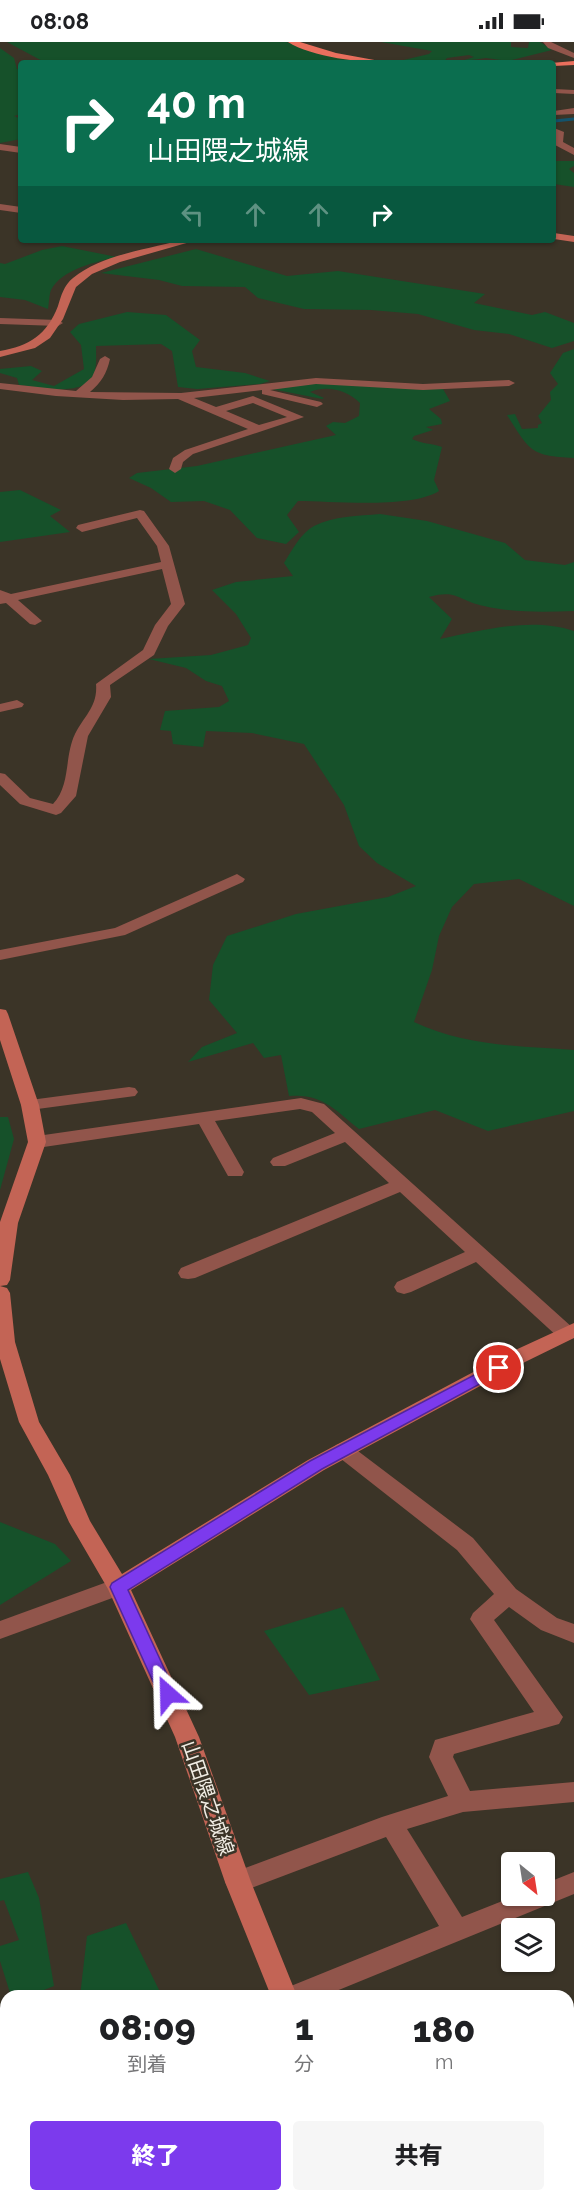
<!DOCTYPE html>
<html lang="ja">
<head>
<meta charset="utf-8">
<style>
  body { margin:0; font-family:Raleway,"Noto Sans JP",sans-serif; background:#f6f6f6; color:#202124; height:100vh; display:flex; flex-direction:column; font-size:22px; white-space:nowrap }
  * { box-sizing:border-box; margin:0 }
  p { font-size:20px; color:#757577 }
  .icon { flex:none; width:33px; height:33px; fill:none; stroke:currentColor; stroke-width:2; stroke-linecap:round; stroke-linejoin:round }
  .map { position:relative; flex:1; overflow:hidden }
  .details { position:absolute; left:0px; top:1948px; width:574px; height:212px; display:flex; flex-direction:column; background:#fff; border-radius:18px 18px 0 0; box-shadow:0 2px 4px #0004 }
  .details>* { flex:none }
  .hud { position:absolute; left:18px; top:18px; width:538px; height:183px; border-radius:6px; box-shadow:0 2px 4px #0004; background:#0b6e4f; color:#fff; overflow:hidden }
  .needle { width:39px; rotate:150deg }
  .fabs { position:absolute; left:501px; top:1810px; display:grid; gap:12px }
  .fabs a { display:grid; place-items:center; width:54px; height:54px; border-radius:6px; background:#fff; box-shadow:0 2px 4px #0004; font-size:30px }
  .pin { position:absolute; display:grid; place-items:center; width:51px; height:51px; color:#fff; margin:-26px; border:3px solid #fff; border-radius:50%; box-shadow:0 2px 6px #0007 }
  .me { position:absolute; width:66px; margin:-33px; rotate:335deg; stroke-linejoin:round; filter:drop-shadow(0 0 4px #0008) }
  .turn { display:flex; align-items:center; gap:21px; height:126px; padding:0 30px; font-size:27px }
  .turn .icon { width:78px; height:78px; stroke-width:2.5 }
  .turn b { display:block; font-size:42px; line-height:51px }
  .lanes { display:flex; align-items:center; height:57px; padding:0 30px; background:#0003; justify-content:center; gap:30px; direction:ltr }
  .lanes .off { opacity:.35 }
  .eta { display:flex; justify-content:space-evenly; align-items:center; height:102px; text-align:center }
  .eta b { font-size:36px; font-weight:800; line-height:42px }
  .cta { display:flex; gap:12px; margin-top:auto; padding:12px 30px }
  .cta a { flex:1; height:69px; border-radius:6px; background:#7c3aed; color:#fff; font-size:24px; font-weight:800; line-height:69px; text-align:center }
  .cta a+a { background:#f6f6f6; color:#202124 }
  .status { display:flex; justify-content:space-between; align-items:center; height:42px; padding:0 30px; background:#fff; direction:ltr }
  .status svg { height:16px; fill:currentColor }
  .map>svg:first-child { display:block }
</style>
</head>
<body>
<div class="status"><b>08:08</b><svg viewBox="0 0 49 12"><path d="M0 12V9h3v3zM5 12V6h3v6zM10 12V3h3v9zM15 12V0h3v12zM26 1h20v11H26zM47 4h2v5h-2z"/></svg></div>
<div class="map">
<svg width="574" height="2159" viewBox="0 0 574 2159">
  <rect width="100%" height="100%" fill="#3b3427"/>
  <g fill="#16512a">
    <path d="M 7,0 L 287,0 L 319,10 L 375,21 L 46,21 Z"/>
    <path d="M 381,0 L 511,0 L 511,5 L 528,6 L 529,0 L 525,0 L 540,0 L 552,8 L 508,19 L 486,16 L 458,20 L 474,15 L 469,13 L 447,16 L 443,21 L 395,20 L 429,12 L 432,9 Z"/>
    <path d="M 0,6 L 14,16 L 17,27 L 21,27 L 21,72 L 14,74 L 21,77 L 21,97 L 0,101 Z"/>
    <path d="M 554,119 L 574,119 L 574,124 L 569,127 L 574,131 L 574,145 L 554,142 Z"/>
    <path d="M 62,204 L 117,215 C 96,220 62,227 51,248 C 49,253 49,262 48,267 L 25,258 L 0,255 L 0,221 L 5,222 L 42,208 Z"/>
    <path d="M 196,207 L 287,234 L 338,229 L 485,252 L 474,261 L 532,273 L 545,270 L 574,281 L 574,299 L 552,306 L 509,292 L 474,288 L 418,272 L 371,268 L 304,267 L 258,256 L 245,245 L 182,244 L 159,238 L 101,231 Z"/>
    <path d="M 127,270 L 166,273 L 200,298 L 192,309 L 196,325 L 245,331 L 270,339 L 260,342 L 197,347 L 178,345 L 172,309 L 161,302 L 96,304 C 96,312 97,324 94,332 C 84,356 39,345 19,343 L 17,336 L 0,331 L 0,327 L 31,324 L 42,329 L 32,338 L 54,344 L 84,327 L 81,303 L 70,290 L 79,282 Z"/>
    <path d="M 574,307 L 574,416 C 530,414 530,409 507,373 L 515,372 L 522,387 L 538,386 L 538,383 L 542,381 L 538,374 L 551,358 L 550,350 L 558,342 L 550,331 L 563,311 Z"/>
    <path d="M 315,341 L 443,347 L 450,359 L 429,367 L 441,377 L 442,382 L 426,385 L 433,388 L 414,394 L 412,397 C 422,402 431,401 442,405 L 434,438 L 439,449 C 411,467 332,459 298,459 L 287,473 L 299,490 L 286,502 L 257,496 L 230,468 L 204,459 L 171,460 L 151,446 L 129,436 L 137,431 L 197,424 L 336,393 L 326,384 L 333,380 L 345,381 L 359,374 L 360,361 C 347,348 327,343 310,350 L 324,356 L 322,357 L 272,347 Z"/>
    <path d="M 20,448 L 61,468 L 50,474 L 70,490 L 0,500 L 0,450 Z"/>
    <path d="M 380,472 L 427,479 L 505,501 L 525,518 L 565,523 L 574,520 L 574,569 C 545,570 513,571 484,564 C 458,559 458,547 429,555 L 452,577 L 440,597 C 483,588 531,575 574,589 L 574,864 L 519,837 L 474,842 L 452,865 L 439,894 L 432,928 L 414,980 C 464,1004 520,1004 574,1008 L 574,1069 L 488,1089 L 435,1068 L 359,1087 C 335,1068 322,1051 289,1054 L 281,1013 L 264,1016 L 253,1001 L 188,1020 L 202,1005 L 237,991 L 209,958 L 213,923 L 227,894 L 296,872 L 388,855 L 416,844 L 377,821 L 359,804 L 344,763 L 304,702 L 252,691 L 206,689 L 203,705 L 173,702 L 171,689 L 160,688 L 165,669 L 219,665 L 229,659 L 222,644 L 206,639 L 186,626 L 149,617 L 211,613 L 248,603 L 251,596 L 236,572 L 212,548 L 236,540 L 293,534 L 284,521 C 292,508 301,491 314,484 C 333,474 359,474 380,472 Z"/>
    <path d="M 0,1075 L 8,1075 L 14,1097 L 0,1148 Z"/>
    <path d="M 0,1480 L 55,1502 L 71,1519 L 0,1563 Z"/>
    <path d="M 343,1565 L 380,1638 L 309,1653 L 264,1589 Z"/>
    <path d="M 28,1830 L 39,1856 L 54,1944 L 29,1954 L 11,1954 L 0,1919 L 0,1904 L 19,1898 L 4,1858 L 0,1859 L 0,1837 Z"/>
    <path d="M 126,1881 L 162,1954 L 80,1954 L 87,1894 Z"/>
  </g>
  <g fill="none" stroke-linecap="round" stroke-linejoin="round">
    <path stroke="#13536c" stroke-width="3" d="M 554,79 L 574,77"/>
    <g fill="#91554b" fill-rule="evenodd">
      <path d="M 543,0 L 551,0 L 574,11 L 574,16 L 548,6 Z"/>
      <path d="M 554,47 L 574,48 L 574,52 L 554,51 Z"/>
      <path d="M 574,66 L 574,72 L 554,73 L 554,69 Z"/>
      <path d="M 554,86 L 564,90 L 563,100 L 574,106 L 574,113 L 555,103 L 556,93 L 554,92 Z"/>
      <path d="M 0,102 L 21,105 L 21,111 L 0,108 Z"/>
      <path d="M 0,162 L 21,165 L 21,171 L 0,168 Z"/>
      <path d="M 0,276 L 58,278 L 63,281 L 58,284 L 0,282 Z"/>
      <path d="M 105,314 L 110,317 C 107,331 101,341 90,350 L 181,351 L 316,336 L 423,342 L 509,338 L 515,341 L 509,344 L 423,348 L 316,342 L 270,348 L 321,360 L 323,362 L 317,365 L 262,352 L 262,348 L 194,356 L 216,365 L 253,354 L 304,375 L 193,412 L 183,420 L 181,427 L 175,431 L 169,427 L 173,416 L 185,408 L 248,387 L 178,357 L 123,358 L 56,354 L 0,347 L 0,341 L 76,349 L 92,335 L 100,317 ZM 253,361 L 287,375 L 259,383 L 226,369 Z"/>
      <path d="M 140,468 L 144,469 L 169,504 L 185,562 L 168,584 L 154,613 L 110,643 L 111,655 L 88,694 L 76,754 L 61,771 L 56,773 L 20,762 L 0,743 L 0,731 L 5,732 L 30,756 L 53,762 C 71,743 64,715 75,692 C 84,674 98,664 96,642 L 143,608 L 155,583 L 171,562 L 162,527 L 18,558 L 42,579 L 35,583 L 30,582 L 6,561 L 0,562 L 0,548 L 11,552 L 161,520 L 157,504 L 137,476 L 82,490 L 76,486 L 78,483 Z"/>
      <path d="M 17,658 L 24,662 L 22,665 L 0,670 L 0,662 Z"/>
      <path d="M 237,832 L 245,837 L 243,840 L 125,893 L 0,918 L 0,908 L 115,886 Z"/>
      <path d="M 129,1045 L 135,1046 L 138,1050 L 135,1054 L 30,1068 L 24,1067 L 21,1063 L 24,1059 L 30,1058 Z"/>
      <path d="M 301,1056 L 324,1062 L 573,1286 L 573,1296 L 566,1298 L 559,1296 L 476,1220 L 411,1250 L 404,1252 L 397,1250 L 394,1245 L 397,1240 L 465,1210 L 400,1150 L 195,1236 L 188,1237 L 181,1236 L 178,1231 L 181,1226 L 389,1141 L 345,1100 L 285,1124 L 273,1124 L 270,1120 L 273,1116 L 335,1091 L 312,1070 L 300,1067 L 215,1079 L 244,1130 L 242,1134 L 228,1134 L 199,1082 L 37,1106 L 31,1104 L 28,1100 L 31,1096 L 37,1094 Z"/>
      <path d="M 343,1400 L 350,1403 L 473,1496 L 516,1547 L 557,1576 L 574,1582 L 574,1601 L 541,1588 L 509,1565 L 494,1578 L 563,1675 L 559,1682 L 454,1712 L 453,1715 L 470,1749 L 574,1740 L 574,1760 L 463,1770 L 407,1787 L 462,1875 L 515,1854 L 544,1854 L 544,1842 L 574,1830 L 574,1852 L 324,1954 L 282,1954 L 286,1946 L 439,1884 L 386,1795 L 238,1851 L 229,1848 L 225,1840 L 229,1832 L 382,1775 L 448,1754 L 429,1715 L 435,1698 L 534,1670 L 470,1577 L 473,1571 L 494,1552 L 457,1508 L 336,1413 L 332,1408 L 336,1403 Z"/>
      <path d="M 118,1536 L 126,1539 L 129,1545 L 126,1551 L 0,1597 L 0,1579 Z"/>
      <path d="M 568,2096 L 574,2098 L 574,2131 L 568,2129 Z"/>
    </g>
    <g fill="#c36455" fill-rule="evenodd">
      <path d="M 554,191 L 574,194 L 574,200 L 554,197 Z"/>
      <path d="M 181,198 L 197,198 L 120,220 L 92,232 L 76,245 L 63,277 L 50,296 L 35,306 L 0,315 L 0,309 C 29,304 47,293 58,264 C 61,254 64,243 73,236 C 103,212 146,208 181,198 Z"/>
      <path d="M 0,967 L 6,968 L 8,972 L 39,1063 L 46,1100 L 18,1181 L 10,1238 L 7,1243 L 0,1244 L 7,1246 L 10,1251 L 15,1300 L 39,1380 L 70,1433 L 90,1479 L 122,1532 L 308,1418 L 511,1310 L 574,1281 L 574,1296 L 525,1320 L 324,1428 L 131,1548 L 199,1695 L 251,1840 L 297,1954 L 271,1954 L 225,1840 L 175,1695 L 108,1547 L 69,1480 L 48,1433 L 19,1380 L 0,1317 L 0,1180 L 28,1100 L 21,1063 L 0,998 Z"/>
      <path d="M 356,2154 L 384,2154 L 386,2159 L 358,2159 Z"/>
    </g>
    <g fill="#ea6f5d" fill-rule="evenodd">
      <path d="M 288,0 L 300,0 L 336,11 L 391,21 C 363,21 311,15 288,0 Z"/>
      <path d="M 574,19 L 574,23 L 554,24 L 554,21 L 551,21 Z"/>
    </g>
  </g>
  <path fill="#7c3aed" stroke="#51269a" stroke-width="1.5" d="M 499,1320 L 504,1322 L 506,1326 L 504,1329 L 322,1427 L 128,1548 L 176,1652 L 174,1657 L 168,1659 L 161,1657 L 110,1545 L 112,1541 L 310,1419 Z"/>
  <g text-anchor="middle" stroke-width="5" stroke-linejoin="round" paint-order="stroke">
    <g font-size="20" fill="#f1ede4" stroke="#3b3427">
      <text transform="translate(208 1756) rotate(71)" y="7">山田隈之城線</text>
    </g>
  </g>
</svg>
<div class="fabs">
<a><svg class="needle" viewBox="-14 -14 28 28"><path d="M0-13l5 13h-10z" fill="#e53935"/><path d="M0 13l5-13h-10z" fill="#757577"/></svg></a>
<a><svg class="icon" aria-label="layers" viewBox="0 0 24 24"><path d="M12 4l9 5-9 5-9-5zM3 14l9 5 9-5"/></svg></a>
</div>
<div class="pin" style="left:499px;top:1326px;background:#d93025"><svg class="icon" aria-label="arrive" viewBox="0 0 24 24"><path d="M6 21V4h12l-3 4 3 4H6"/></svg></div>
<svg class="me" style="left:168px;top:1652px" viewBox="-20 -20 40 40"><path d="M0-17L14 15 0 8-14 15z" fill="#7c3aed" stroke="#fff" stroke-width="4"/></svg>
<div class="hud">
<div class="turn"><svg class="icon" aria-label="right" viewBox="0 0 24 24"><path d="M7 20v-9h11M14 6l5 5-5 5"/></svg><div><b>40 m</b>山田隈之城線</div></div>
<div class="lanes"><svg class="icon off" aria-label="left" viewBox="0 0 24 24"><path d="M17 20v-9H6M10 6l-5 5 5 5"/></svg><svg class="icon off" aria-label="ahead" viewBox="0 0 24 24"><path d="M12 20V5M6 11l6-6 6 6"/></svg><svg class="icon off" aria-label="ahead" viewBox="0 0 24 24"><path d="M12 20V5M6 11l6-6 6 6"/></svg><svg class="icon" aria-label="right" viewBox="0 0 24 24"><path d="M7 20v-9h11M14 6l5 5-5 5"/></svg></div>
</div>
<section class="details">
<div class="eta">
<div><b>08:09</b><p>到着</p></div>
<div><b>1</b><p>分</p></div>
<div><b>180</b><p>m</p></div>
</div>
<div class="cta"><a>終了</a><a>共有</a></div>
</section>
</div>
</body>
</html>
